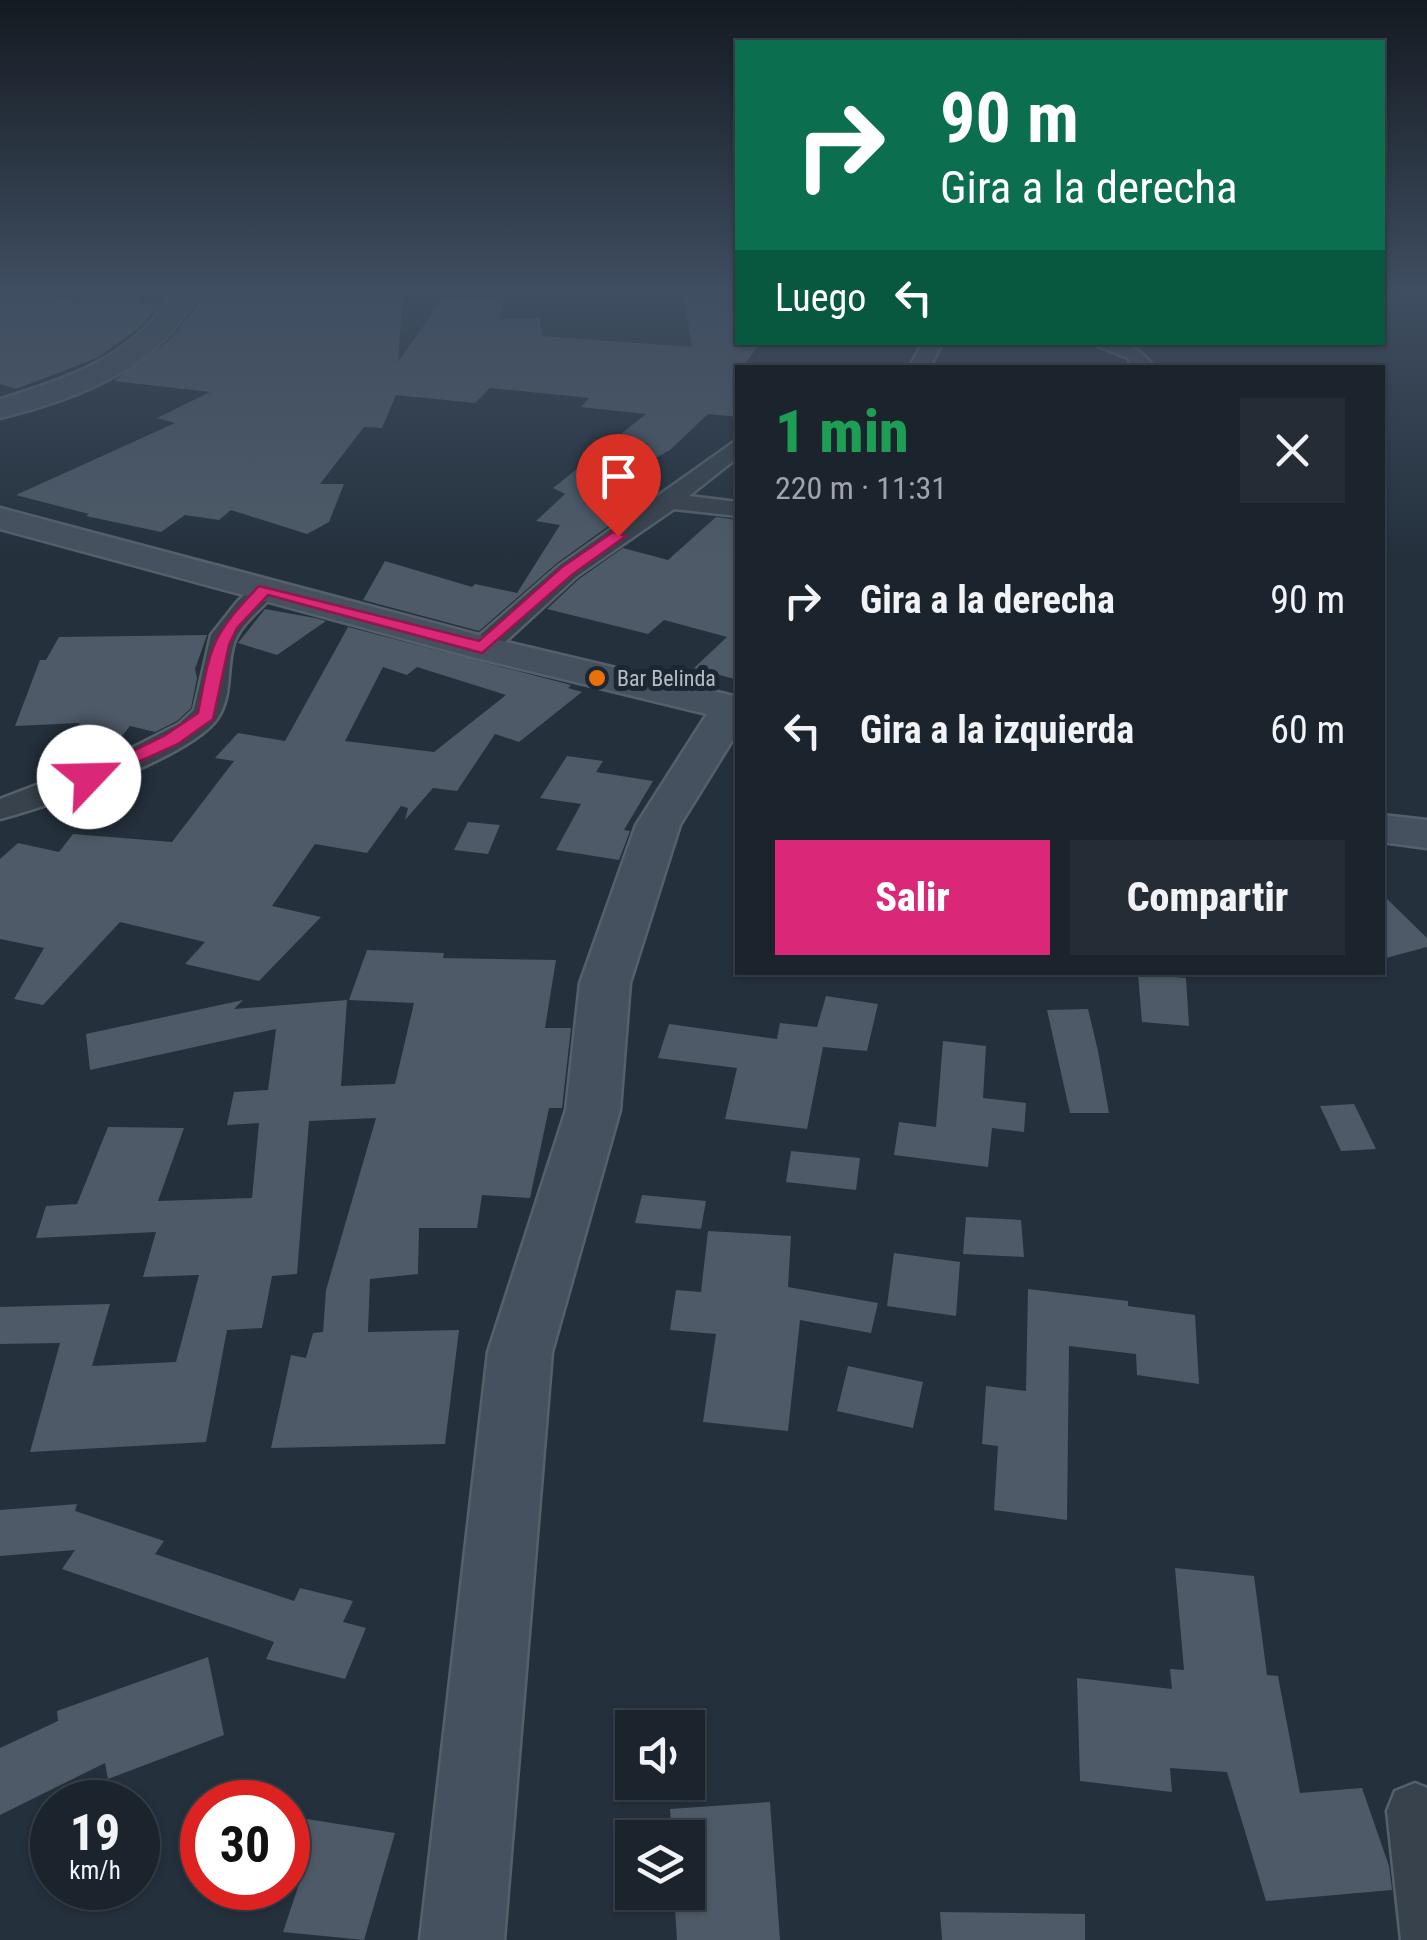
<!DOCTYPE html>
<html lang="es">
<head>
<meta charset="utf-8">
<style>
  body { margin:0; font-family:"Roboto Condensed",sans-serif; background:#242c35; color:#f1f3f6; height:100vh; display:flex; flex-direction:column; font-size:38px; white-space:nowrap }
  * { box-sizing:border-box; margin:0 }
  p { font-size:32px; color:#a0a4aa }
  .icon { flex:none; width:55px; height:55px; fill:none; stroke:currentColor; stroke-width:2; stroke-linecap:round; stroke-linejoin:round }
  .map { position:relative; flex:1; overflow:hidden }
  .side { position:absolute; left:735px; top:365px; width:650px; height:610px; display:flex; flex-direction:column; background:#1b242d; border-radius:0px; box-shadow:0 2px 8px #0004,0 0 0 2px #394149 }
  .side>* { flex:none }
  .banner { position:absolute; left:735px; top:40px; width:650px; height:305px; border-radius:0px; box-shadow:0 2px 8px #0004,0 0 0 2px #394149; background:#0b6e4f; color:#fff; overflow:hidden }
  .fabs { position:absolute; left:615px; top:1710px; display:grid; gap:20px }
  .fabs a { display:grid; place-items:center; width:90px; height:90px; border-radius:0px; background:#1b242d; box-shadow:0 2px 8px #0004,0 0 0 2px #394149; font-size:50px }
  .speed { position:absolute; left:30px; top:1780px; display:flex; gap:20px; font-size:50px; font-weight:700; text-align:center }
  .speed>* { display:grid; place-content:center; width:130px; height:130px; border-radius:50%; background:#1b242d; box-shadow:0 2px 8px #0004,0 0 0 2px #394149; line-height:1 }
  .speed small { font-size:25px; font-weight:400 }
  .speed .limit { border:15px solid #d22; background:#fff; color:#111 }
  .pin { position:absolute; display:grid; place-items:center; width:85px; height:85px; color:#fff; margin:-102px -42px; border-radius:50% 50% 50% 0; rotate:-45deg; box-shadow:0 0 10px #0007 }
  .pin .icon { rotate:45deg }
  .me { position:absolute; width:110px; margin:-55px; rotate:66deg; stroke-linejoin:round; filter:drop-shadow(0 0 8px #0008) }
  .turn { display:flex; align-items:center; gap:35px; height:210px; padding:0 40px; font-size:45px }
  .turn .icon { width:130px; height:130px; stroke-width:2.5 }
  .turn b { display:block; font-size:70px; line-height:85px }
  .then { display:flex; align-items:center; height:95px; padding:0 40px; background:#0003; gap:20px; font-size:38px }
  .round { display:grid; place-items:center; flex:none; width:105px; height:105px; border-radius:0px; background:#242c35 }
  .summary { display:flex; align-items:center; justify-content:space-between; height:170px; padding:0 40px }
  h1 { font-size:60px; font-weight:800; line-height:75px; color:#1e9e55 }
  .cta { display:flex; gap:20px; margin-top:auto; padding:20px 40px }
  .cta a { flex:1; height:115px; border-radius:0px; background:#db2777; color:#fff; font-size:40px; font-weight:800; line-height:115px; text-align:center }
  .cta a+a { background:#242c35; color:#f1f3f6 }
  ul { padding:0; list-style:none }
  li { display:flex; align-items:center; gap:30px; height:130px; padding:0 40px }
  li div { flex:1 }
  li b { display:block; font-size:38px }
  li em { font-style:normal }
  .map>svg:first-child { display:block }
</style>
</head>
<body>
<div class="map">
<svg width="1427" height="1940" viewBox="0 0 1427 1940">
  <rect width="100%" height="100%" fill="#24303c"/>
  <g fill="#4e5a67" fill-rule="evenodd">
    <path d="M 15,289 L 78,303 L 85,296 L 140,298 L 138,304 L 159,305 L 139,328 L 97,358 L 16,389 L 0,384 L 0,295 Z"/>
    <path d="M 232,289 L 403,291 L 398,362 L 443,298 L 505,298 L 499,319 L 540,318 L 542,336 L 692,347 L 683,289 L 738,289 L 738,342 L 761,342 L 742,368 L 738,368 L 738,417 L 708,414 L 670,450 L 625,475 L 660,489 L 557,563 L 479,631 L 363,600 L 385,561 L 472,587 L 475,584 L 517,593 L 560,525 L 536,521 L 565,494 L 553,488 L 646,414 L 581,407 L 589,398 L 490,388 L 475,403 L 396,395 L 382,428 L 364,427 L 320,484 L 344,484 L 329,522 L 307,534 L 231,510 L 219,520 L 185,515 L 161,532 L 86,516 L 89,514 L 16,495 L 175,423 L 157,418 L 210,392 L 114,381 L 167,342 L 197,307 L 198,298 L 235,296 Z"/>
    <path d="M 716,517 L 738,520 L 738,680 L 694,668 L 727,637 L 664,620 L 648,634 L 547,609 L 579,579 L 623,548 L 668,560 Z"/>
    <path d="M 265,609 L 315,618 L 326,621 L 277,655 L 238,643 Z"/>
    <path d="M 348,627 L 571,685 L 568,688 L 582,692 L 519,742 L 495,734 L 457,791 L 433,788 L 405,820 L 408,808 L 401,806 L 367,853 L 315,844 L 272,906 L 321,917 L 259,981 L 185,964 L 205,942 L 120,922 L 43,1005 L 14,999 L 44,948 L 0,939 L 0,859 L 18,843 L 59,852 L 73,834 L 172,842 L 234,761 L 215,758 L 238,733 L 285,741 ZM 383,667 L 407,675 L 417,667 L 506,695 L 434,752 L 345,741 Z"/>
    <path d="M 207,635 L 195,669 L 197,678 L 191,708 L 177,721 L 155,732 L 130,726 L 110,751 L 101,756 L 58,773 L 36,770 L 80,723 L 15,726 L 40,660 L 46,660 L 59,637 Z"/>
    <path d="M 567,756 L 603,761 L 596,772 L 653,781 L 624,830 L 630,831 L 619,860 L 556,850 L 581,804 L 540,798 Z"/>
    <path d="M 468,822 L 500,825 L 488,854 L 454,850 Z"/>
    <path d="M 1382,894 L 1427,938 L 1427,947 L 1382,959 Z"/>
    <path d="M 367,950 L 444,953 L 443,958 L 556,960 L 545,1028 L 571,1028 L 562,1108 L 549,1108 L 530,1198 L 482,1195 L 477,1228 L 419,1228 L 418,1274 L 370,1279 L 368,1332 L 459,1330 L 445,1444 L 271,1448 L 291,1355 L 306,1358 L 313,1333 L 323,1332 L 326,1290 L 376,1118 L 309,1121 L 297,1274 L 272,1276 L 262,1328 L 227,1330 L 206,1442 L 30,1452 L 60,1343 L 0,1344 L 0,1307 L 110,1304 L 92,1366 L 176,1362 L 199,1275 L 143,1277 L 156,1232 L 36,1238 L 46,1206 L 77,1204 L 108,1127 L 184,1128 L 158,1201 L 252,1198 L 259,1123 L 227,1125 L 234,1092 L 268,1090 L 276,1029 L 90,1070 L 86,1034 L 243,1000 L 234,1009 L 347,1000 L 341,1086 L 395,1084 L 414,1003 L 349,1000 Z"/>
    <path d="M 1138,974 L 1186,978 L 1189,1026 L 1142,1022 Z"/>
    <path d="M 826,996 L 878,1004 L 867,1051 L 823,1047 L 807,1129 L 725,1119 L 737,1068 L 658,1058 L 669,1024 L 777,1039 L 780,1023 L 817,1027 Z"/>
    <path d="M 1088,1009 L 1098,1051 L 1109,1113 L 1070,1113 L 1047,1010 Z"/>
    <path d="M 943,1041 L 986,1046 L 983,1098 L 1026,1103 L 1024,1132 L 992,1128 L 988,1167 L 894,1155 L 899,1122 L 936,1127 Z"/>
    <path d="M 1354,1104 L 1376,1149 L 1341,1151 L 1320,1106 Z"/>
    <path d="M 791,1151 L 860,1158 L 856,1190 L 786,1182 Z"/>
    <path d="M 642,1195 L 706,1201 L 701,1229 L 635,1223 Z"/>
    <path d="M 966,1217 L 1021,1220 L 1024,1257 L 963,1254 Z"/>
    <path d="M 708,1231 L 791,1236 L 788,1287 L 878,1303 L 871,1333 L 800,1320 L 788,1431 L 703,1422 L 716,1334 L 670,1330 L 676,1290 L 701,1292 Z"/>
    <path d="M 894,1253 L 960,1262 L 956,1316 L 887,1306 Z"/>
    <path d="M 1028,1289 L 1128,1301 L 1128,1306 L 1195,1315 L 1199,1384 L 1137,1375 L 1136,1354 L 1069,1346 L 1067,1520 L 994,1510 L 998,1446 L 982,1444 L 986,1386 L 1026,1391 Z"/>
    <path d="M 848,1366 L 923,1382 L 913,1428 L 837,1411 Z"/>
    <path d="M 77,1504 L 75,1511 L 164,1541 L 155,1554 L 294,1601 L 300,1588 L 353,1601 L 343,1622 L 366,1628 L 345,1679 L 266,1659 L 274,1642 L 62,1569 L 75,1550 L 0,1556 L 0,1510 Z"/>
    <path d="M 1175,1568 L 1254,1576 L 1267,1675 L 1278,1676 L 1300,1793 L 1362,1788 L 1389,1866 L 1392,1890 L 1266,1901 L 1227,1772 L 1170,1768 L 1172,1792 L 1080,1781 L 1077,1678 L 1172,1689 L 1170,1669 L 1184,1670 Z"/>
    <path d="M 208,1657 L 224,1735 L 108,1779 L 105,1763 L 0,1815 L 0,1748 L 58,1721 L 57,1711 Z"/>
    <path d="M 770,1802 L 780,1940 L 677,1940 L 674,1892 L 688,1892 L 688,1838 L 672,1838 L 670,1809 Z"/>
    <path d="M 288,1816 L 395,1833 L 364,1940 L 283,1932 L 304,1869 L 288,1866 Z"/>
    <path d="M 940,1912 L 1085,1914 L 1085,1940 L 942,1940 Z"/>
  </g>
  <g fill="none" stroke-linecap="round" stroke-linejoin="round">
    <g stroke="#56606a" stroke-width="5">
      <g id="street">
        <path d="M 923,342 L 943,342 L 929,368 L 909,368 Z"/>
        <path d="M 1088,342 C 1118,342 1137,342 1154,368 L 1133,368 L 1128,358 Z"/>
        <path d="M 738,439 L 738,457 L 689,496 L 738,502 L 738,516 L 674,509 L 577,576 L 492,654 L 472,654 L 468,648 L 472,642 L 559,566 Z"/>
        <path d="M 265,581 L 278,589 C 264,608 242,621 234,643 C 226,668 233,696 217,719 C 190,757 48,807 0,819 L 0,799 L 128,750 L 179,724 L 194,710 L 211,635 L 237,602 L 256,584 Z"/>
        <path d="M 1415,1783 L 1427,1788 L 1427,1940 L 1401,1940 L 1387,1811 L 1395,1791 Z"/>
      </g>
    </g>
    <g stroke="#56606a" stroke-width="5">
      <g id="secondary">
        <path d="M 173,289 L 199,289 C 164,367 78,399 0,418 L 0,399 C 65,380 141,354 173,289 Z"/>
        <path d="M 0,508 L 490,638 L 738,697 L 738,731 L 680,825 L 630,983 L 620,1110 L 552,1352 L 504,1940 L 420,1940 L 488,1352 L 566,1110 L 580,983 L 636,825 L 707,714 L 468,656 L 0,529 Z"/>
        <path d="M 1382,815 L 1427,820 L 1427,848 L 1382,842 Z"/>
      </g>
    </g>
    <use href="#street" fill="#38424c" fill-rule="evenodd"/>
    <use href="#secondary" fill="#46515f" fill-rule="evenodd"/>
  </g>
  <linearGradient id="sky" x2="0" y2="1"><stop stop-color="#141a21"/><stop offset="0.52" stop-color="#3f4e61"/><stop offset="1" stop-color="#3f4e61" stop-opacity="0"/></linearGradient>
  <rect width="1427" height="561" fill="url(#sky)"/>
  <path fill="#db2777" stroke="#8e194d" stroke-width="2.5" d="M 613,532 L 626,536 L 573,574 L 482,653 L 268,595 L 237,628 L 229,645 L 213,719 L 178,744 L 96,781 L 82,781 L 79,777 L 164,736 L 198,713 C 211,645 210,637 259,586 L 479,641 L 562,567 Z"/>
  <circle fill="#e8710a" stroke="#1d2731" stroke-width="4" cx="597" cy="678" r="10"/>
  <g text-anchor="middle" stroke-width="10" stroke-linejoin="round" paint-order="stroke">
    <g font-size="22" fill="#b4bdc7" stroke="#1d2731" text-anchor="start">
      <text x="617" y="686">Bar Belinda</text>
    </g>
  </g>
</svg>
<div class="fabs">
<a><svg class="icon" aria-label="sound" viewBox="0 0 24 24"><path d="M4 9h4l5-4v14l-5-4H4zM17 9q2 3 0 6"/></svg></a>
<a><svg class="icon" aria-label="layers" viewBox="0 0 24 24"><path d="M12 4l9 5-9 5-9-5zM3 14l9 5 9-5"/></svg></a>
</div>
<div class="speed"><div>19<small>km/h</small></div><div class="limit">30</div></div>
<div class="pin" style="left:618px;top:536px;background:#d93025"><svg class="icon" aria-label="arrive" viewBox="0 0 24 24"><path d="M6 21V4h12l-3 4 3 4H6"/></svg></div>
<svg class="me" style="left:89px;top:777px" viewBox="-20 -20 40 40"><circle r="19" fill="#fff"/><path d="M0-13L10 11 0 6-10 11z" fill="#db2777"/></svg>
<div class="banner">
<div class="turn"><svg class="icon" aria-label="right" viewBox="0 0 24 24"><path d="M7 20v-9h11M14 6l5 5-5 5"/></svg><div><b>90 m</b>Gira a la derecha</div></div>
<div class="then">Luego<svg class="icon" aria-label="left" viewBox="0 0 24 24"><path d="M17 20v-9H6M10 6l-5 5 5 5"/></svg></div>
</div>
<section class="side">
<div class="summary"><div><h1>1 min</h1><p>220 m · 11:31</p></div><a class="round"><svg class="icon" aria-label="close" viewBox="0 0 24 24"><path d="M6 6l12 12M18 6L6 18"/></svg></a></div>
<ul>
<li><svg class="icon" aria-label="right" viewBox="0 0 24 24"><path d="M7 20v-9h11M14 6l5 5-5 5"/></svg><div><b>Gira a la derecha</b></div><em>90 m</em></li>
<li><svg class="icon" aria-label="left" viewBox="0 0 24 24"><path d="M17 20v-9H6M10 6l-5 5 5 5"/></svg><div><b>Gira a la izquierda</b></div><em>60 m</em></li>
</ul>
<div class="cta"><a>Salir</a><a>Compartir</a></div>
</section>
</div>
</body>
</html>
